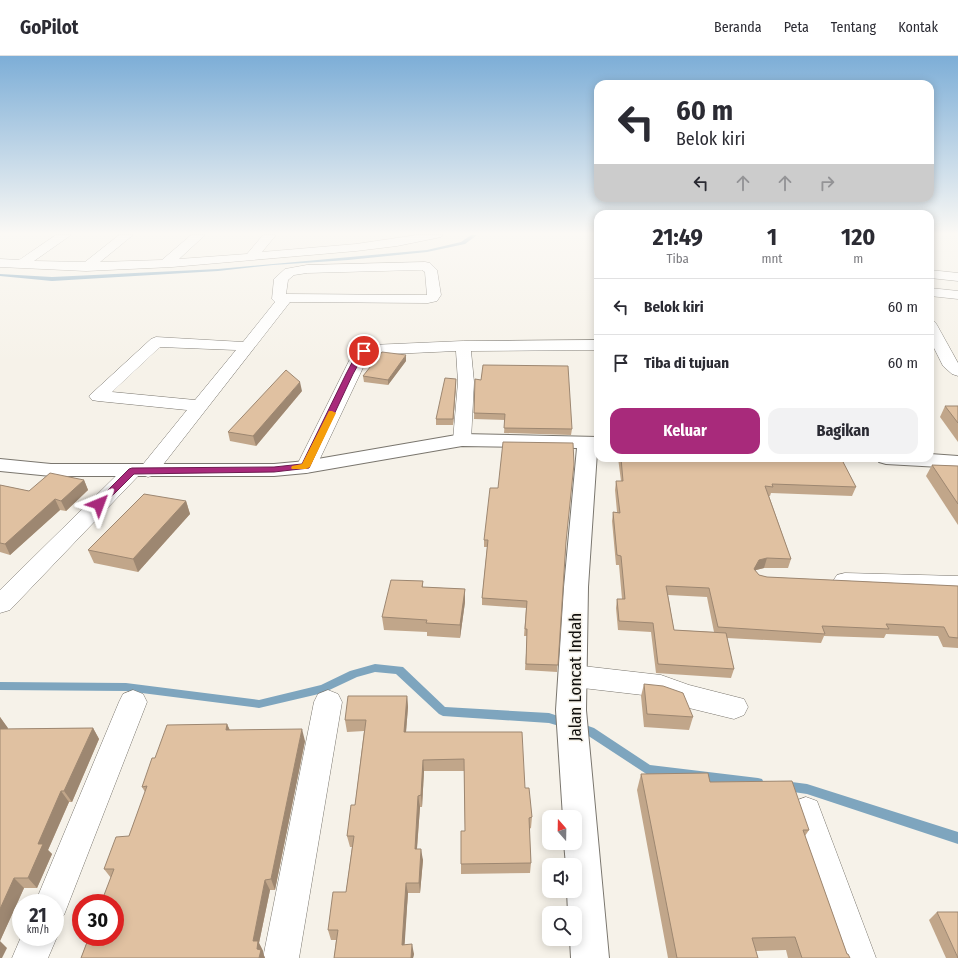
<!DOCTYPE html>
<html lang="id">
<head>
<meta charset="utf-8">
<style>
  body { margin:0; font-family:"Fira Sans Condensed",sans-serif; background:#f2f2f3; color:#2b2b33; height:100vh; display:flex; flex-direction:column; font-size:15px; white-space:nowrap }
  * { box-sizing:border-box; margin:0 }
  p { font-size:13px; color:#7c7c81 }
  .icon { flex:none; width:22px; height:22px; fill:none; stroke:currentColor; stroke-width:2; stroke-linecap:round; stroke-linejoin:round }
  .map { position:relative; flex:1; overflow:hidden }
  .details { position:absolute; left:594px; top:154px; width:340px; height:252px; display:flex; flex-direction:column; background:#fff; border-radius:12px; box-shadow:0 2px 10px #0003 }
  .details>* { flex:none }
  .top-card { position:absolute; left:594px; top:24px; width:340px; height:122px; border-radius:12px; box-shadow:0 2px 10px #0003; background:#fff; color:#2b2b33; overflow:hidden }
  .needle { width:26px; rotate:340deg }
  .controls { position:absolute; left:542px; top:754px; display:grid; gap:8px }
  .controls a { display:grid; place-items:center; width:40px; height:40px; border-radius:8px; background:#fff; box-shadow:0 2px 10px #0003; font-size:20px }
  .speed { position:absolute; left:12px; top:838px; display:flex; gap:8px; font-size:20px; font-weight:700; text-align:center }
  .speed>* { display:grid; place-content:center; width:52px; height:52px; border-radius:50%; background:#fff; box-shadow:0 2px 10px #0003; line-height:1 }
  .speed small { font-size:10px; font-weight:400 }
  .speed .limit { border:6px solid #d22; background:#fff; color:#111 }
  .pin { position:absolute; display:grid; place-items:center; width:34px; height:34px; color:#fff; margin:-17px; border:2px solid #fff; border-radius:50%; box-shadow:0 1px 4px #0007 }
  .me { position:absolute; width:44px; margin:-22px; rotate:44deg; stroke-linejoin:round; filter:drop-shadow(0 0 3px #0008) }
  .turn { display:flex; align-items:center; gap:14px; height:84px; padding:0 16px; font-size:18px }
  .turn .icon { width:52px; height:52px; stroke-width:2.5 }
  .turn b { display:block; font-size:28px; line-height:34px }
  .lanes { display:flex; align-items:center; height:38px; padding:0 16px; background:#0003; justify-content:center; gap:20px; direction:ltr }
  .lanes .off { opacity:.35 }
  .eta { display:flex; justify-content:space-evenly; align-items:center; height:68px; text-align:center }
  .eta b { font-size:24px; font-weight:700; line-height:28px }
  .action { display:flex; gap:8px; margin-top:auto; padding:8px 16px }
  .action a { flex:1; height:46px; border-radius:12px; background:#a82a7b; color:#fff; font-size:16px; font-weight:700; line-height:46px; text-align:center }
  .action a+a { background:#f2f2f3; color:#2b2b33 }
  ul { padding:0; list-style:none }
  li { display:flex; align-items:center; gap:12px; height:56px; padding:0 16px; border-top:1px solid #e1e1e2 }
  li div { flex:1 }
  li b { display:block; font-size:15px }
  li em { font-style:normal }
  header { display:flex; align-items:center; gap:24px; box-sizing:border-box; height:56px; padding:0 20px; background:#fff; border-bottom:1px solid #e1e1e2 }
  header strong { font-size:19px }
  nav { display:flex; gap:22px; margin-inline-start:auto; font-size:14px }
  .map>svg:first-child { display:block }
</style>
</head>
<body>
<header>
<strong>GoPilot</strong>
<nav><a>Beranda</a><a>Peta</a><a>Tentang</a><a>Kontak</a></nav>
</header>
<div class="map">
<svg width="958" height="902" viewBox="0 0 958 902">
  <rect width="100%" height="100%" fill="#f6f2e9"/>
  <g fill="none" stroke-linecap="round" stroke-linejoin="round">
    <g fill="#7ea5be" fill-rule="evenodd">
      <path d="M 471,179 L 477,179 L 465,188 L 427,196 L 348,204 L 273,209 L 218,215 L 52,225 L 0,220 L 0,218 L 52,221 L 218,213 L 427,194 L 461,186 Z"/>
      <path d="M 375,608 L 403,611 L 445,651 L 549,657 L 570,664 L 571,667 L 570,670 L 566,672 L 549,667 L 443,660 L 439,658 L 396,618 L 375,616 L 357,621 L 323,637 L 259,652 L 126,635 L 0,634 L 0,626 L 126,627 L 259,644 L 321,629 L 350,615 Z"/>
      <path d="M 577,666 L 594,672 L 650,709 L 758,722 L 762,723 L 764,727 L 762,731 L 758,732 L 648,719 L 587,679 L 573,674 L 572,671 L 573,668 Z"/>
      <path d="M 784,725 L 807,728 L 958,776 L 958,788 L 807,738 L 780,734 L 778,730 L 780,726 Z"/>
    </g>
    <g stroke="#7a766e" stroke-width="1">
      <g id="minor">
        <path d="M 56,179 L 71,179 L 34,205 L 85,206 L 119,179 L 133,179 L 100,206 L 162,204 L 191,179 L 205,179 L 179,203 L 247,198 L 263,179 L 276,179 L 262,196 L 356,188 L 417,179 L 443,179 L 441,181 L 397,190 L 356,195 L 172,211 L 86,215 L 0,211 L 0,203 L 19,204 Z"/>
        <path d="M 425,206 L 430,207 L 437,214 L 441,239 L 437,245 L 428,247 L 290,246 L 155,419 L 148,421 L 140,418 L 10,554 L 0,557 L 0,534 L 125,411 L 132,409 L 140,412 L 187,354 L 98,345 L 92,344 L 89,340 L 151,283 L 156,281 L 243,286 L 275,246 L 272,243 L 274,223 L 285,213 L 307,209 ZM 422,214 L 425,216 L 427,239 L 286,238 L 288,224 L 294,219 L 307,217 ZM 160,291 L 236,294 L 195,344 L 112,336 Z"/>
        <path d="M 930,214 L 958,217 L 958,225 L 930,222 Z"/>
        <path d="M 930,232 L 958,235 L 958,243 L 930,240 Z"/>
        <path d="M 930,265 L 935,266 L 937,269 L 958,307 L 958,320 L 952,318 L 943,310 L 930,284 Z"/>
        <path d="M 598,284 L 598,294 L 471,295 L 474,326 L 471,384 L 469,388 L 462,390 L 455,388 L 453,384 L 458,326 L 456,295 L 369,299 L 316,411 L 313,415 L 306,417 L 299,415 L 296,411 L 352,299 L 358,292 L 371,289 L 463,285 Z"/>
        <path d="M 845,517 L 958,520 L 958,538 L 845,533 L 837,531 L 833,525 L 837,519 Z"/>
        <path d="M 574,609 L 661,619 L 689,629 L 744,643 L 748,651 L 744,659 L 734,663 L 689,652 L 660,641 L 574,631 L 565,628 L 561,620 L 565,612 Z"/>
        <path d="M 133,634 L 143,638 L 147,646 L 64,859 L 55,863 L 55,847 L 35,847 L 119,646 L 123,638 Z"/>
        <path d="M 328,634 L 338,638 L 342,646 L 299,902 L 263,902 L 314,646 L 318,638 Z"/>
        <path d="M 806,741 L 817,745 L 876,902 L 840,902 L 790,756 L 795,745 Z"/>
        <path d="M 55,877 L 57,881 L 48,902 L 12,902 L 21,881 L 55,881 Z"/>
      </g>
    </g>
    <g stroke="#7a766e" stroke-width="2">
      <g id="tertiary">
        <path d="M 462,378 L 598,381 L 588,531 L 586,654 L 609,902 L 571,902 L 570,883 L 575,883 L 575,857 L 568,857 L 567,835 L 575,835 L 575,809 L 566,809 L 564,787 L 575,787 L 575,761 L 563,761 L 556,654 L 564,531 L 577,392 L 462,390 L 306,417 L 274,420 L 51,420 L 0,415 L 0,403 L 51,408 L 274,408 L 306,405 Z"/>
        <path d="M 930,398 L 958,400 L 958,412 L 886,408 L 879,406 L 876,402 L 930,402 Z"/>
      </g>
    </g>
    <use href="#minor" fill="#fff" fill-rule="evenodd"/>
    <use href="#tertiary" fill="#fff" fill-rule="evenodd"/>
  </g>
  <g fill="#c1a68a" fill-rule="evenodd">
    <path d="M 406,305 L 388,329 L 364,326 L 363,320 Z"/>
    <path d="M 456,323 L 456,328 L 453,369 L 436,369 L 436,363 Z"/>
    <path d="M 475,323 L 572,373 L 571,379 L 504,377 L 505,364 L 474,363 Z"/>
    <path d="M 302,335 L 256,390 L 230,385 L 228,376 Z"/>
    <path d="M 945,350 L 958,350 L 958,386 L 940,361 Z"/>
    <path d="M 618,402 L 841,402 L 856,431 L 852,440 L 771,437 L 770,440 L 769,440 L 791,503 L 788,512 L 764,512 L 756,514 L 755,514 L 759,519 L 767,521 L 958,530 L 958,592 L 943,591 L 938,580 L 886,578 L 884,582 L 824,580 L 821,587 L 727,582 L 734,613 L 731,622 L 656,617 L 651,576 L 618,574 L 616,552 L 617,543 L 622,543 L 619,509 L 616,509 L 612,465 L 613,456 L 617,456 L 615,434 L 616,425 L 621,425 ZM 668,539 L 707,541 L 714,576 L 674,574 Z"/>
    <path d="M 932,409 L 958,410 L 958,469 L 926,420 Z"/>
    <path d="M 84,424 L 88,434 L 66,455 L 60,454 L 10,499 L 0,496 L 0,429 L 29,435 Z"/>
    <path d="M 186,445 L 190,458 L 138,516 L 94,507 L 88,494 Z"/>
    <path d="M 484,484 L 566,486 L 557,616 L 525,614 L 527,580 L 524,580 L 526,552 L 482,549 L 482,542 L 487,491 L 484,491 Z"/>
    <path d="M 423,525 L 423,531 L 465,533 L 465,546 L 460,582 L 427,580 L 427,576 L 384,574 L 382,561 Z"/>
    <path d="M 644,628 L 693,661 L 689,674 L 644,671 L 641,640 Z"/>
    <path d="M 407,640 L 408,651 L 406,676 L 525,732 L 532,761 L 531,772 L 529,773 L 531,807 L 530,817 L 461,818 L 461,808 L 465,775 L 464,715 L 424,715 L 422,751 L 420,751 L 417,793 L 423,804 L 420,837 L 408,837 L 404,889 L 414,898 L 413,902 L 334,902 L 336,884 L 331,884 L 328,874 L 346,836 L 352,791 L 350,791 L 347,780 L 355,749 L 364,675 L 347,676 L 345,664 Z"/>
    <path d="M 0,661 L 8,673 L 93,672 L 99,683 L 72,746 L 69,746 L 48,794 L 52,798 L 37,832 L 24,832 L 0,885 Z"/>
    <path d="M 227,668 L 230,674 L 305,685 L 275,834 L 270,834 L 259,887 L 263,895 L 263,897 L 265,902 L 81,902 L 111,822 L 104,813 L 129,780 L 145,736 L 142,731 Z"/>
    <path d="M 641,718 L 809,774 L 805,780 L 847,898 L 850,902 L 788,902 L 786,894 L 756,895 L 758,902 L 668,902 L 637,734 Z"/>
    <path d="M 937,856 L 958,902 L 946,902 L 929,864 Z"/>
  </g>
  <g fill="#9d8771">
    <path d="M 406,299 L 406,305 L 388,329 L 388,324 Z"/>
    <path d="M 456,323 L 456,328 L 453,369 L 453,363 Z"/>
    <path d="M 300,326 L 302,335 L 256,390 L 253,380 Z"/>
    <path d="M 84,424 L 88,434 L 66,455 L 61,445 Z"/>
    <path d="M 55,443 L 60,454 L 10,499 L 5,488 Z"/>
    <path d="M 186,445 L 190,458 L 138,516 L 133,503 Z"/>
    <path d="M 767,502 L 764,512 L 756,514 L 751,522 L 754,513 L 759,504 Z"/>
    <path d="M 465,533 L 465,546 L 460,582 L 460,569 Z"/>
    <path d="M 407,640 L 408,651 L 405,688 L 404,676 Z"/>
    <path d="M 0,661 L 8,672 L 2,684 L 0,682 Z"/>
    <path d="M 227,668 L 232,680 L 226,674 Z"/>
    <path d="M 93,672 L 99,683 L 72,746 L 64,735 Z"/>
    <path d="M 302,673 L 305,685 L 275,834 L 271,823 Z"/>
    <path d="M 423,704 L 424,715 L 422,751 L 421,739 Z"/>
    <path d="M 61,735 L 69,746 L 48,794 L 52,798 L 37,832 L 28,822 L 38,788 Z"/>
    <path d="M 418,740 L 420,751 L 416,804 L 415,793 Z"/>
    <path d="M 421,793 L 423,804 L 420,837 L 419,827 Z"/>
    <path d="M 14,822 L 24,832 L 0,885 L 0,853 Z"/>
    <path d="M 265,824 L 270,834 L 259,887 L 263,895 L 263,897 L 265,902 L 259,902 L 253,885 Z"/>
    <path d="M 406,827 L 408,837 L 404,898 L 402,889 Z"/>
    <path d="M 0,885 L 7,892 L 2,902 L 0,902 Z"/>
    <path d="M 412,888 L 414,898 L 413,902 L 411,902 Z"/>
  </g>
  <g fill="#e0c1a1" stroke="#9d8771">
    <path d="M 382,296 L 406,299 L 388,324 L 363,320 Z"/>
    <path d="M 483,309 L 568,310 L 572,373 L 504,372 L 505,358 L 474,357 L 475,323 L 481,324 Z"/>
    <path d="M 286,314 L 300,326 L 253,380 L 228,376 Z"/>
    <path d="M 445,322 L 456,323 L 453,363 L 436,363 Z"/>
    <path d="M 945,350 L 958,350 L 958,367 Z"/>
    <path d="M 503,386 L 573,387 L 574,408 L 566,486 L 558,609 L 526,608 L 527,573 L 525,573 L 527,545 L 482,542 L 488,484 L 484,484 L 490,432 L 498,432 Z"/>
    <path d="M 621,402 L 841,402 L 856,431 L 772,428 L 773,431 L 765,430 L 791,503 L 767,502 L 759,504 L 754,513 L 759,519 L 767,521 L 958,530 L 958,582 L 949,581 L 944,571 L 886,568 L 889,573 L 822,570 L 825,578 L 718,571 L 709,532 L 666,530 L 674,574 L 726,577 L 734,613 L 658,608 L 653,567 L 619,565 L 617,543 L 625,543 L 621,500 L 617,499 L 613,456 L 620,457 L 616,425 L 623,425 Z"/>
    <path d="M 932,409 L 958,410 L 958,448 Z"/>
    <path d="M 50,417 L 84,424 L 61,445 L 55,443 L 5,488 L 0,487 L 0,429 L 29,435 Z"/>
    <path d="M 144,438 L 186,445 L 133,503 L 88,494 Z"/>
    <path d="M 391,524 L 423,525 L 422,531 L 465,533 L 460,569 L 426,567 L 427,564 L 382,561 Z"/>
    <path d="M 644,628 L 663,630 L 683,637 L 693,661 L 647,658 Z"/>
    <path d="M 348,640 L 407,640 L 404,676 L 522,676 L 525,732 L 529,732 L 532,761 L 529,762 L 531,807 L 461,808 L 461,775 L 465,775 L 464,703 L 423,704 L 421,739 L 418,740 L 415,793 L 421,793 L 419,827 L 406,827 L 402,889 L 412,888 L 411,902 L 334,902 L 338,874 L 328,874 L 333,836 L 346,836 L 354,780 L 347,780 L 351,749 L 355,749 L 366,664 L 345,664 Z"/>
    <path d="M 227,668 L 226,674 L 302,673 L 271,823 L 265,824 L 253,885 L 258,885 L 257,893 L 261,894 L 259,902 L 81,902 L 89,881 L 115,881 L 115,847 L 101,847 L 114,813 L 104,813 L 116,781 L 129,780 L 147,730 L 142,731 L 152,702 L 155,702 L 167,669 Z"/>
    <path d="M 93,672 L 64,735 L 61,735 L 38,788 L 43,788 L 28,822 L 14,822 L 0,853 L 0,673 Z"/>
    <path d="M 708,717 L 710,726 L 792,725 L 809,774 L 803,774 L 847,898 L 848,898 L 850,902 L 802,902 L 795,881 L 752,882 L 758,902 L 677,902 L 641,718 Z"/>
    <path d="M 937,856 L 958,856 L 958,902 Z"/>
  </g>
  <linearGradient id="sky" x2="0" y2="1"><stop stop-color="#7daed7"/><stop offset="0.58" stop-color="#fbf9f5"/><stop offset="1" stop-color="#fbf9f5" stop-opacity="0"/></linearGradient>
  <rect width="958" height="306" fill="url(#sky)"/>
  <path fill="#a82a7b" stroke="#6d1b50" d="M 364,293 L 367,295 L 363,300 L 353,318 L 309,412 L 274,416 L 134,418 L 102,450 L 99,451 L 94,448 L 129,413 L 132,412 L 274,411 L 302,408 L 346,318 L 357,297 Z"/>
  <path fill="#f59e0b" d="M 329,355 L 332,355 L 336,357 L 310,411 L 306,413 L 292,413 L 291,412 L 292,410 L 302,408 Z"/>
  <g text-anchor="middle" stroke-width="3" stroke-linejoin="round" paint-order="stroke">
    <g font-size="17" fill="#12100d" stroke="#f6f2e9">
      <text transform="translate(575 621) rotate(-90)" y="6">Jalan Loncat Indah</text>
    </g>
  </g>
</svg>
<div class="controls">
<a><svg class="needle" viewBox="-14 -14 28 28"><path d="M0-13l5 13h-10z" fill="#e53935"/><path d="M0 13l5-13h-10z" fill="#7c7c81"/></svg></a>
<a><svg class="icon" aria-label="sound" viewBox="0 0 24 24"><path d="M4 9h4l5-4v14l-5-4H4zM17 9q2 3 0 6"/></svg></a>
<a><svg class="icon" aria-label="search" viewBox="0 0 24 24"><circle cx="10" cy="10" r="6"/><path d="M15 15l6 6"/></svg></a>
</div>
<div class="speed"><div>21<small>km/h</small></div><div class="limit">30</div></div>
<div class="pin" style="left:364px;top:295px;background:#d93025"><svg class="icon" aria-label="arrive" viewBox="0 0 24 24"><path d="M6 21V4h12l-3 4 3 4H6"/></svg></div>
<svg class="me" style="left:99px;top:448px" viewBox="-20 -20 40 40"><path d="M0-17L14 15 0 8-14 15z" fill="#a82a7b" stroke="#fff" stroke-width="4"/></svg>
<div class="top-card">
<div class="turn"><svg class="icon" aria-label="left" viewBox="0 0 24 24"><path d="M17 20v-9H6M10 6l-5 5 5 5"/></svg><div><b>60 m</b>Belok kiri</div></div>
<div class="lanes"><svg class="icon" aria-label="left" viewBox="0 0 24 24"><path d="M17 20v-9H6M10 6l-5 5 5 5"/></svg><svg class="icon off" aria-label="ahead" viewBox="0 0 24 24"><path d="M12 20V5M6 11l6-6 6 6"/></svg><svg class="icon off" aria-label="ahead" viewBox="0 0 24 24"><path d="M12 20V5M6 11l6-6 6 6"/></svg><svg class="icon off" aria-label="right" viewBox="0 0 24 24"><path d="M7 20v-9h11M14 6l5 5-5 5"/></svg></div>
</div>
<section class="details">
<div class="eta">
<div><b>21:49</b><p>Tiba</p></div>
<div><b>1</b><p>mnt</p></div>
<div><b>120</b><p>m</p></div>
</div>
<ul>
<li><svg class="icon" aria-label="left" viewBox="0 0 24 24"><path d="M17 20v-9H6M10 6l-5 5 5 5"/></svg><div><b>Belok kiri</b></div><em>60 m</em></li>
<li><svg class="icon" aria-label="arrive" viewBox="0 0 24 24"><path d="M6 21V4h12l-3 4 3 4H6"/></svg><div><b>Tiba di tujuan</b></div><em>60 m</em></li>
</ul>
<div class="action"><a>Keluar</a><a>Bagikan</a></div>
</section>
</div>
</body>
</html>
